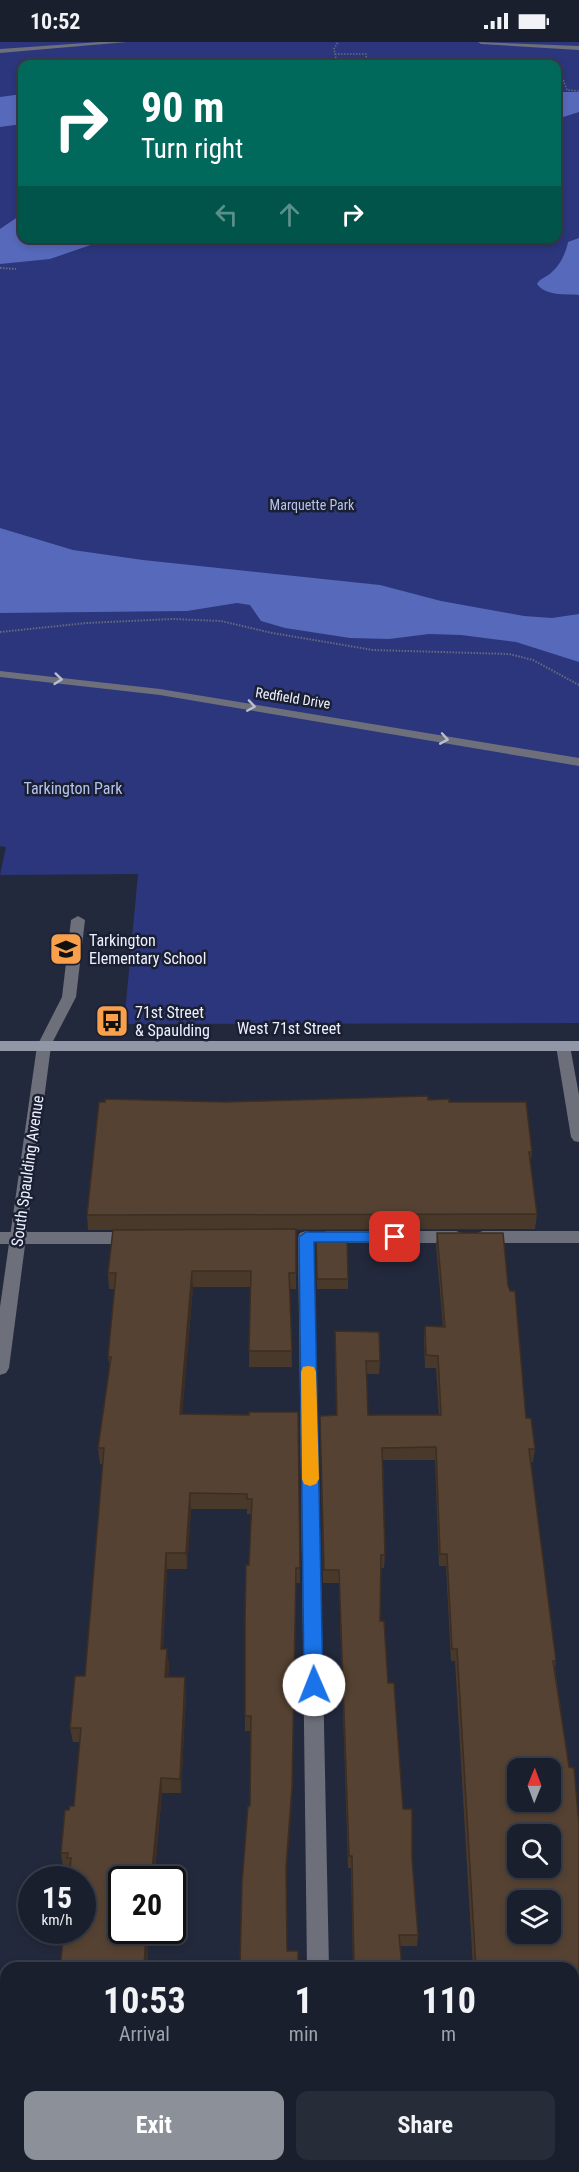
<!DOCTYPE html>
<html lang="en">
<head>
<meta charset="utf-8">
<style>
  body { margin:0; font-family:"Roboto Condensed",sans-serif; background:#272c39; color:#f1f3f6; height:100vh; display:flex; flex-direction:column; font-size:22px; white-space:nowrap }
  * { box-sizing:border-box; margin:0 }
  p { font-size:20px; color:#9fa2aa }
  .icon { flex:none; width:33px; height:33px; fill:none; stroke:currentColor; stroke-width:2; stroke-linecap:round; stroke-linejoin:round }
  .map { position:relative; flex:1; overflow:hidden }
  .sheet { position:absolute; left:0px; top:1920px; width:579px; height:210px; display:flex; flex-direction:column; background:#1a1f2d; border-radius:18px 18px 0 0; box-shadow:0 3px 9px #0003,0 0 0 2px #383d49 }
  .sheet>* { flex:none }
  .guide { position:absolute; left:18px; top:18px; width:543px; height:183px; border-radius:12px; box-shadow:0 3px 9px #0003,0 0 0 2px #383d49; background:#00695c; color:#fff; overflow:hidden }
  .needle { width:39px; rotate:1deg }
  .tools { position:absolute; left:507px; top:1716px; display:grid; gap:12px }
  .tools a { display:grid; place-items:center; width:54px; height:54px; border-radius:12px; background:#1a1f2d; box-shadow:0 3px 9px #0003,0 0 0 2px #383d49; font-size:30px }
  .speed { position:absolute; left:18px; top:1824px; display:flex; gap:12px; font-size:30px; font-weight:700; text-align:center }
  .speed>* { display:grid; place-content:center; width:78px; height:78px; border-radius:50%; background:#1a1f2d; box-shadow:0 3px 9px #0003,0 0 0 2px #383d49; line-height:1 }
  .speed small { font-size:15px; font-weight:400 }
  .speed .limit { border:3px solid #111; border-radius:9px; background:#fff; color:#111 }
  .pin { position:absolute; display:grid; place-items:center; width:51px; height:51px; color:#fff; margin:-26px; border-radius:12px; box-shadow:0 3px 9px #0006 }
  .me { position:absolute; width:66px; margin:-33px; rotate:359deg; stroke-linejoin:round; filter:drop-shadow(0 0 4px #0008) }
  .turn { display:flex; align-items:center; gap:21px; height:126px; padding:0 24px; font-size:27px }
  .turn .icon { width:78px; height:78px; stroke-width:2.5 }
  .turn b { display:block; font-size:42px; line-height:51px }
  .lanes { display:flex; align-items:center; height:57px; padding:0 24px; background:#0003; justify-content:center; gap:30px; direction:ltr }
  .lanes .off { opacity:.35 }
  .eta { display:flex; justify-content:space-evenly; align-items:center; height:102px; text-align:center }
  .eta b { font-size:36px; font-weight:700; line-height:42px }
  .action { display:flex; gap:12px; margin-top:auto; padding:12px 24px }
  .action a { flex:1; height:69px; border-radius:12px; background:#8c9099; color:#fff; font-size:24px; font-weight:700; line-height:69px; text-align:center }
  .action a+a { background:#272c39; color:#f1f3f6 }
  .status { display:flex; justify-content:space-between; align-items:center; height:42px; padding:0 30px; background:#1a1f2d; direction:ltr }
  .status svg { height:16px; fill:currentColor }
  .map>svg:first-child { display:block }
</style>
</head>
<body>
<div class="status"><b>10:52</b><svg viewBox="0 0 49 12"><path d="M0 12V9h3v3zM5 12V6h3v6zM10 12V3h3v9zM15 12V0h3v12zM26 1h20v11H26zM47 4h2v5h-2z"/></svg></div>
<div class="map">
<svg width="579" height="2130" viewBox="0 0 579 2130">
  <rect width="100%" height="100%" fill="#23293c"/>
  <path fill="#2b367c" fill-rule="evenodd" d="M 0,0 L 579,0 L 579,981 L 124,982 L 138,832 L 0,833 L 6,805 L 0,804 ZM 22,22 L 556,22 L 556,196 L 22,196 Z"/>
  <g fill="#5769bb">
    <path d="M 556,50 L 579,50 L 579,70 L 557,77 Z"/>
    <path d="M 22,52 L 22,82 L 0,85 L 0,55 Z"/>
    <path d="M 22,172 L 22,196 L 108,197 L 50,217 L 0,222 L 0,187 Z"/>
    <path d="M 579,196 L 579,253 C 565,252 546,254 537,242 C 540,236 547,235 552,230 C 560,223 566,211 568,200 Z"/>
    <path d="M 0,486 L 73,508 L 143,518 L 380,543 L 441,559 L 524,574 L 552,576 L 579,572 L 579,620 L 516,600 L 461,593 L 429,592 L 389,597 L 350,596 L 285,586 L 261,579 L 250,563 L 237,561 L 187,569 L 0,571 Z"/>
  </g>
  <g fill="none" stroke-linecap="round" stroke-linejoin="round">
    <g stroke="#666b7c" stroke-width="1.5" stroke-dasharray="1.5 1.5" stroke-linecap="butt">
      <path d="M 335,12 L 366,12 L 367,22"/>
      <path d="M 337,22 L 334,7 L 338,0"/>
      <path d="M 558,24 L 567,48 L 579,49"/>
    </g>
    <g stroke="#666b7c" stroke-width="2" stroke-dasharray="1.5 1.5" stroke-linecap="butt">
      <path d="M 0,226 L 16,227"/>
      <path d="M 0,590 L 87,581 L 172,577 L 221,579 L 272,591 L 373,608 L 509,612 L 533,618 L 579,643"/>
    </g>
    <g fill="#6d707a" fill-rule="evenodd">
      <path d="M 100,0 L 127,0 L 0,11 L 0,7 Z"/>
      <path d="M 478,0 L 579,4 L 579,8 L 481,2 Z"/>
      <path d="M 0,629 L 160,647 L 579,716 L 579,724 L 160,653 L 0,635 Z"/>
      <path d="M 78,874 L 85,878 L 76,955 L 49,1007 L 39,1007 L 37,1004 L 62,955 L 71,878 Z"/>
      <path d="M 306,1189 L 312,1191 L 314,1195 L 329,1926 L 307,1926 L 298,1195 L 300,1191 Z"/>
      <path d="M 327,1189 L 456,1189 L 462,1191 L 464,1195 L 462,1199 L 456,1201 L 327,1201 L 321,1199 L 319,1195 L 321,1191 Z"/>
      <path d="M 483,1189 L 579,1189 L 579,1201 L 483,1201 L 477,1199 L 475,1195 L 477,1191 Z"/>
      <path d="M 0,1190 L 132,1190 L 138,1192 L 140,1196 L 138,1200 L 132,1202 L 0,1202 Z"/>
      <rect x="309" y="2124" width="24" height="6"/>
    </g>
    <g fill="#6d707a" fill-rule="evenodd">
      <path d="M 44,999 L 51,1004 L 9,1326 L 6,1331 L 0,1333 L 0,1265 L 37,1004 Z"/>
      <path d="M 563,999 L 570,1004 L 579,1053 L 579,1100 L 574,1099 L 571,1095 L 556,1004 Z"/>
    </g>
    <rect fill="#9297a8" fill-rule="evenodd" x="0" y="999" width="579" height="10"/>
  </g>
  <g fill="#49392b">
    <path d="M 428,1058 L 449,1060 L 532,1110 L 530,1124 L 537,1172 L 535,1187 L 88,1188 L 87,1173 Z"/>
    <path d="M 296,1187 L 296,1247 L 290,1247 L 292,1325 L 249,1325 L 250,1245 L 193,1245 L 182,1372 L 249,1373 L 298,1370 L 300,1541 L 296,1541 L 292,1760 L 240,1926 L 250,1764 L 251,1689 L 245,1689 L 245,1674 L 251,1472 L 247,1472 L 247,1467 L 191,1467 L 187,1527 L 167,1527 L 163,1607 L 169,1622 L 168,1635 L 186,1650 L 181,1751 L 162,1751 L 154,1838 L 122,1838 L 122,1888 L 149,1888 L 147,1926 L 70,1830 L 69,1825 L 63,1825 L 61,1811 L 69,1768 L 74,1764 L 80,1700 L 73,1700 L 70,1686 L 85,1634 L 103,1422 L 100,1422 L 98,1406 L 110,1326 L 108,1315 L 115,1247 L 109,1247 L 108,1231 Z"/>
    <path d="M 437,1191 L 508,1243 L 526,1376 L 535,1407 L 533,1420 L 531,1420 L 556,1619 L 555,1626 L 569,1725 L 579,1783 L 579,2068 L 573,2068 L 573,1926 L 473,1926 L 455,1619 L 451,1619 L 446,1524 L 439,1524 L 435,1418 L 383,1418 L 385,1513 L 384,1526 L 381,1526 L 380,1579 L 388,1641 L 403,1767 L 412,1816 L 418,1893 L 417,1904 L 400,1904 L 402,1926 L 353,1926 L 351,1826 L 348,1826 L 339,1541 L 323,1541 L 320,1374 L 336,1373 L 335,1289 L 380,1319 L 379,1332 L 367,1332 L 368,1373 L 439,1373 L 436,1326 L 425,1326 L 424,1297 L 425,1284 L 443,1285 L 436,1203 Z"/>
    <path d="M 316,1193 L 348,1237 L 348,1247 L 317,1247 Z"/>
  </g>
  <g fill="#3c2e23">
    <path d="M 192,1229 L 193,1245 L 181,1388 L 180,1372 Z"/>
    <path d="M 190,1451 L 191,1467 L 187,1527 L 186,1511 Z"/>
    <path d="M 166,1511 L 167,1527 L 162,1622 L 161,1607 Z"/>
    <path d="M 296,1526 L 292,1760 L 286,1839 L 286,1825 Z"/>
    <path d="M 167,1607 L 169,1622 L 167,1650 L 165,1635 Z"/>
    <path d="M 185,1635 L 186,1650 L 181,1751 L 180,1737 Z"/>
    <path d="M 161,1736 L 162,1751 L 154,1838 L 151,1838 Z"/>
    <path d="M 146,1888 L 149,1888 L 147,1926 L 144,1926 Z"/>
  </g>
  <g fill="#554232" stroke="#3c2e23" stroke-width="1.5" fill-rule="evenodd">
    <path d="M 428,1054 L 428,1058 L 449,1057 L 449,1060 L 526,1060 L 532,1110 L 529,1110 L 537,1172 L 87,1173 L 99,1060 L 105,1060 L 105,1057 L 225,1060 Z"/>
    <path d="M 296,1187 L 296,1231 L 289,1231 L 292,1309 L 249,1309 L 251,1229 L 192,1229 L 180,1372 L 249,1373 L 249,1370 L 298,1370 L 300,1526 L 296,1526 L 292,1745 L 286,1825 L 287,1909 L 298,1909 L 298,1926 L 240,1926 L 242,1841 L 248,1764 L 250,1764 L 251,1674 L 245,1674 L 245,1577 L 246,1523 L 249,1523 L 252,1457 L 247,1457 L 247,1452 L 190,1451 L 186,1511 L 166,1511 L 161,1607 L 167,1607 L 165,1635 L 185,1635 L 180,1737 L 161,1736 L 151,1838 L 122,1838 L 122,1888 L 146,1888 L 144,1926 L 60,1926 L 64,1888 L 82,1888 L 82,1838 L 69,1838 L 71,1816 L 67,1816 L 68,1811 L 61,1811 L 65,1768 L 69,1768 L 70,1764 L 74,1764 L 81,1686 L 70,1686 L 75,1634 L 85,1634 L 104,1406 L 98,1406 L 111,1315 L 108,1315 L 116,1231 L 108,1231 L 113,1188 Z"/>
    <path d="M 437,1191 L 503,1191 L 508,1243 L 510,1249 L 515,1249 L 526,1376 L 531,1376 L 535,1407 L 529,1407 L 556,1619 L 553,1619 L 569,1725 L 574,1726 L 579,1783 L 579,2058 L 573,2058 L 573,1926 L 476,1926 L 457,1607 L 452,1607 L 447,1512 L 440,1512 L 436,1405 L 382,1406 L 385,1513 L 381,1513 L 380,1579 L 384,1579 L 388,1641 L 394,1641 L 403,1767 L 412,1767 L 412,1816 L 418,1893 L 399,1893 L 402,1926 L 354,1926 L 352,1814 L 349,1814 L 339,1528 L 324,1528 L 320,1374 L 337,1373 L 335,1289 L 379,1290 L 380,1319 L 366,1319 L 368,1373 L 441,1373 L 438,1314 L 426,1313 L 425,1284 L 445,1285 ZM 518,1726 L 550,1726 L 550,1760 L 518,1760 ZM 518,1792 L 550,1792 L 550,1826 L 518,1826 ZM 518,1858 L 550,1858 L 550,1892 L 518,1892 Z"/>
    <path d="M 316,1193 L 347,1193 L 348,1237 L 317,1237 Z"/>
  </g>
  <defs><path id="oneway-chevron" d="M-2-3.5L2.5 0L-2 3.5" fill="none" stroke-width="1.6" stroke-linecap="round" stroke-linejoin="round" transform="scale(1.5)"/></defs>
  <g stroke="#babdca">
    <use href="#oneway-chevron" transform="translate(58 637) rotate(6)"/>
    <use href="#oneway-chevron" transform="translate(251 664) rotate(9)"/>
    <use href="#oneway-chevron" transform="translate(444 697) rotate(10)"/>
  </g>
  <path fill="#1a73e8" stroke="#114b97" stroke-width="1.5" d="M 306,1190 L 395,1190 L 402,1195 L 395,1200 L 314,1200 L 323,1643 L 320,1649 L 314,1651 L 307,1649 L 304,1643 L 299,1195 Z"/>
  <path fill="#f59e0b" d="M 308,1324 L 314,1325 L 316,1330 L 319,1437 L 316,1442 L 310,1444 L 304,1442 L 302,1437 L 301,1330 L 303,1325 Z"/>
  <defs>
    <g id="school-square" transform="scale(1.725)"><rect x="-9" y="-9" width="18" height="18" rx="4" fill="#f8a04b" stroke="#1a1f32"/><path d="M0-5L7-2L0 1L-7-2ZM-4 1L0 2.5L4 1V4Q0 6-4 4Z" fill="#111"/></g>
    <g id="bus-square" transform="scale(1.725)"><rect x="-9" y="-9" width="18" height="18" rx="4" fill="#f8a04b" stroke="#1a1f32"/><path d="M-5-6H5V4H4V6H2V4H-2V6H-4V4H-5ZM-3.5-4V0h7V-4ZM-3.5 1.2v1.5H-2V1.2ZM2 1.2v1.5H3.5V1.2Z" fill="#111"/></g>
  </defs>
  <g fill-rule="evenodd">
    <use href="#school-square" x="66" y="907"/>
    <use href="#bus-square" x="112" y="979"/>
  </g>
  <g text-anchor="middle" stroke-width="5" stroke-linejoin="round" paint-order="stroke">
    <g font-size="14" fill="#b5c2ee" stroke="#1a1f32">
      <text x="312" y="468">Marquette Park</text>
    </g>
    <g font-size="14" fill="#edf1ff" stroke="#1a1f32">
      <text transform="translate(293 656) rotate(9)" y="5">Redfield Drive</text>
    </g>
    <g font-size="16" fill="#b5c2ee" stroke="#1a1f32">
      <text x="73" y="752">Tarkington Park</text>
    </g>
    <g font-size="16" fill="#edf1ff" stroke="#1a1f32" text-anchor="start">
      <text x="89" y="904">Tarkington<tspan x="89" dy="18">Elementary School</tspan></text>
      <text x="135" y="976">71st Street<tspan x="135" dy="18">&amp; Spaulding</tspan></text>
    </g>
    <g font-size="16" fill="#edf1ff" stroke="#1a1f32">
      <text x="289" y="992">West 71st Street</text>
      <text transform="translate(27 1129) rotate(-82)" y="6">South Spaulding Avenue</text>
    </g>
  </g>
</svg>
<div class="tools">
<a><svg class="needle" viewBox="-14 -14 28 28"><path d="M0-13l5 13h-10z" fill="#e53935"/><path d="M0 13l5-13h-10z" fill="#9fa2aa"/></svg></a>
<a><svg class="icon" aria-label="search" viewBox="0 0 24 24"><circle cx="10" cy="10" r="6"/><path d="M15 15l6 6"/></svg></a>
<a><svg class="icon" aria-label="layers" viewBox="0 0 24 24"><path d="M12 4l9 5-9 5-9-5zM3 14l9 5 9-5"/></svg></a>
</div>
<div class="speed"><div>15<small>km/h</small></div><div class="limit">20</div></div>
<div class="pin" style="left:395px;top:1195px;background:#d93025"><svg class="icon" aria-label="arrive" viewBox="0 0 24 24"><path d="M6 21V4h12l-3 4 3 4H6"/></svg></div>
<svg class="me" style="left:314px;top:1643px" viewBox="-20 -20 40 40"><circle r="19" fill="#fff"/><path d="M0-13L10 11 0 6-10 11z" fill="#1a73e8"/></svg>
<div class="guide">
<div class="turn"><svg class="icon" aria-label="right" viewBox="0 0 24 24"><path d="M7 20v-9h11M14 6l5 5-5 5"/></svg><div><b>90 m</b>Turn right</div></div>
<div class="lanes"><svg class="icon off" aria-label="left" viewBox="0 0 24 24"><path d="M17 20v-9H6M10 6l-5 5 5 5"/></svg><svg class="icon off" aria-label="ahead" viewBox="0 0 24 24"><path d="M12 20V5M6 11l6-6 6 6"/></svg><svg class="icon" aria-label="right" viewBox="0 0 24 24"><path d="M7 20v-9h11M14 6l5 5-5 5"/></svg></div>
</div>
<section class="sheet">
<div class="eta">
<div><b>10:53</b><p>Arrival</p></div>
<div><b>1</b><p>min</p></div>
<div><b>110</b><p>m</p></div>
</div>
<div class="action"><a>Exit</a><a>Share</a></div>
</section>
</div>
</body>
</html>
